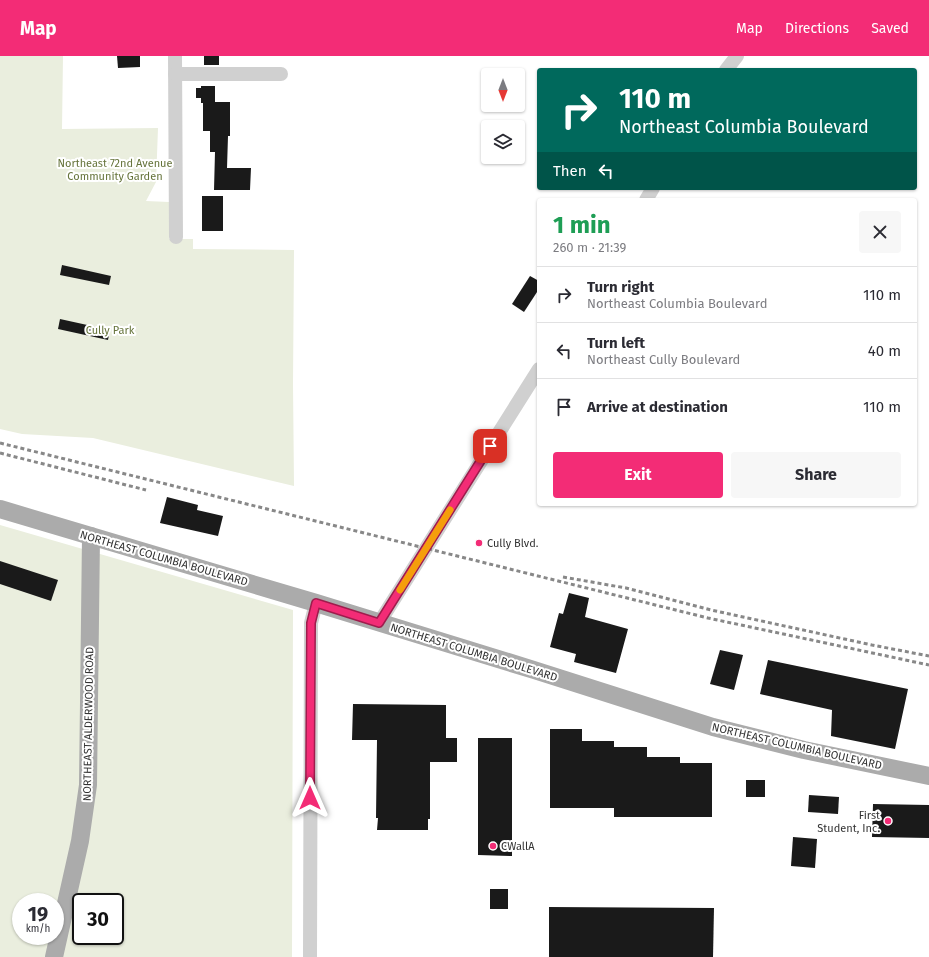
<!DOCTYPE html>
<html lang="en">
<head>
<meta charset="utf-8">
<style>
  body { margin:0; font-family:"Fira Sans",sans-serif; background:#f7f7f7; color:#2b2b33; height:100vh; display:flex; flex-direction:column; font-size:15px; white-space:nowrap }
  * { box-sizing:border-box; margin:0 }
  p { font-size:13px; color:#7c7c81 }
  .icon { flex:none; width:22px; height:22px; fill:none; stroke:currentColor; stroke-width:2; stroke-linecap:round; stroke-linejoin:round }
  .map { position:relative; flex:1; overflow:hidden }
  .drawer { position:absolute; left:537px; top:142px; width:380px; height:308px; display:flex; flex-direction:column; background:#fff; border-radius:4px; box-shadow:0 1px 3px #0004 }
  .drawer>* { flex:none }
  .top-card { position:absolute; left:537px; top:12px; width:380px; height:122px; border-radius:4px; box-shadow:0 1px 3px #0004; background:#00695c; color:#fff; overflow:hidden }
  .needle { width:26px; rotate:180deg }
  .controls { position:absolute; left:481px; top:12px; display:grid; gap:8px }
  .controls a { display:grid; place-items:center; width:44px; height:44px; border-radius:4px; background:#fff; box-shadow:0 1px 3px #0004; font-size:20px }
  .speed { position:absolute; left:12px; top:837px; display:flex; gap:8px; font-size:20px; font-weight:700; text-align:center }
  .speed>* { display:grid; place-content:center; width:52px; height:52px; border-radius:50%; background:#fff; box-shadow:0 1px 3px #0004; line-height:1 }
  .speed small { font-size:10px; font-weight:400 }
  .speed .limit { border:2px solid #111; border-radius:6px; background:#fff; color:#111 }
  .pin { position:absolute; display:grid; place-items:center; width:34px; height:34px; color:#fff; margin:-17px; border-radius:8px; box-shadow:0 2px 6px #0006 }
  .me { position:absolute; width:44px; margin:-22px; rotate:0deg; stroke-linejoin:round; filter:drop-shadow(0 0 3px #0008) }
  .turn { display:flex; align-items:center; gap:14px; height:84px; padding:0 16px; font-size:18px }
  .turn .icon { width:52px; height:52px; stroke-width:2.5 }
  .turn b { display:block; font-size:28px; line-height:34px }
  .then { display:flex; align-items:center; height:38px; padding:0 16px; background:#0003; gap:8px; font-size:15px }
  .round { display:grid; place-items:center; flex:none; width:42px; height:42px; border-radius:4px; background:#f7f7f7 }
  .headline { display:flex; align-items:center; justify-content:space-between; height:68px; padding:0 16px }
  h1 { font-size:24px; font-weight:700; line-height:30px; color:#1e9e55 }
  .button { display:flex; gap:8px; margin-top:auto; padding:8px 16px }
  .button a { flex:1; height:46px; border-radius:4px; background:#f32c76; color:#fff; font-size:16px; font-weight:700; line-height:46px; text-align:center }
  .button a+a { background:#f7f7f7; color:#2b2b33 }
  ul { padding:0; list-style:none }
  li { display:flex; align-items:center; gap:12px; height:56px; padding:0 16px; border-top:1px solid #e1e1e2 }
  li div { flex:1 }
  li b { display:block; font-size:15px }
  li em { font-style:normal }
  header { display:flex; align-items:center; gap:24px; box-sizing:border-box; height:56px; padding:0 20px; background:#f32c76; color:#fff }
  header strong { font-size:19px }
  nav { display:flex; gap:22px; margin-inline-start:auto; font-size:14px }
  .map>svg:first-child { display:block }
</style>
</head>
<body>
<header>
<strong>Map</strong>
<nav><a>Map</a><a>Directions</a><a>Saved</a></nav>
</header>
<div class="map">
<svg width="929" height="901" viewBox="0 0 929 901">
  <rect width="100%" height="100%" fill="#fff"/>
  <g fill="#eaeede" fill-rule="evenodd">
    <path d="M 0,0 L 63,0 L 62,73 L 158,72 L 156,126 L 146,145 L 169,146 L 169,183 L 193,183 L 193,193 L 294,194 L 293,328 L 294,430 L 93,382 L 22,378 L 0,373 Z"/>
    <path d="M 0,469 L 293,554 L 292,901 L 0,901 ZM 21,846 L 55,846 L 55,880 L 21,880 ZM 81,846 L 115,846 L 115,880 L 81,880 Z"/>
  </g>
  <g fill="#1a1a1a">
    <path d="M 117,0 L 140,0 L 140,11 L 118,12 Z"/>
    <rect x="204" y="0" width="15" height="9"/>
    <path d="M 201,30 L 215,30 L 215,46 L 230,46 L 230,80 L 228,80 L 227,112 L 251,112 L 250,134 L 214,134 L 215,96 L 210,96 L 210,75 L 203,75 L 203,47 L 201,47 L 201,42 L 196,42 L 196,32 L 201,32 Z"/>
    <rect x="202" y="140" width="21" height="35"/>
    <path d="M 62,209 L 111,220 L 109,229 L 60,219 Z"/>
    <path d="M 530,220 L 539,225 L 539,233 L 524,256 L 512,248 Z"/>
    <path d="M 60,263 L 110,274 L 108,284 L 58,273 Z"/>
    <path d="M 167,441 L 198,449 L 197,454 L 223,460 L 218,480 L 160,467 Z"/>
    <path d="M 0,505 L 58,524 L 51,545 L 0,528 Z"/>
    <path d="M 569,537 L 589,542 L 585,561 L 628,573 L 616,617 L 574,606 L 576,598 L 550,591 L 559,557 L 563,558 Z"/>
    <path d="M 720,594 L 743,599 L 734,634 L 710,628 Z"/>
    <path d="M 768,604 L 908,633 L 895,693 L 831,680 L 832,654 L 760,638 Z"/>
    <path d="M 353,648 L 446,649 L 446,682 L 457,682 L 457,706 L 430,706 L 430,763 L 428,763 L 428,774 L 377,774 L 378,762 L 376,762 L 377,684 L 352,684 Z"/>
    <path d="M 550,673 L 582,673 L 582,685 L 614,685 L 614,691 L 647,691 L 647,701 L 680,701 L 680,707 L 712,707 L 712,761 L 614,761 L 614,752 L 550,752 Z"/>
    <path d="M 478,682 L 512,682 L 512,800 L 478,799 Z"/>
    <rect x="746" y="724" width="19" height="17"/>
    <path d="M 809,739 L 839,741 L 838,758 L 808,756 Z"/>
    <path d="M 873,748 L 929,749 L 929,782 L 872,781 Z"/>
    <path d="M 793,781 L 817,783 L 815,812 L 791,810 Z"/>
    <rect x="490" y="833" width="18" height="20"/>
    <path d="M 549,851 L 714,852 L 713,901 L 549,901 Z"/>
  </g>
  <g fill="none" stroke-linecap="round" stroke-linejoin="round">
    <g stroke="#d0d0d0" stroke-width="14">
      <path d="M 175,0 L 176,181"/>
      <path d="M 726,14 L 737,0"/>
      <path d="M 175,18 L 281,18"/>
      <path d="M 646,144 L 653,132"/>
      <path d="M 379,567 L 539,313"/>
      <path d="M 310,901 L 311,567 L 316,547"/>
    </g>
    <g stroke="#ababab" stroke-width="18">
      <path d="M 0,453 L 316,547 L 534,614 L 713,671 L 804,694 L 929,720"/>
      <path d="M 54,901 L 80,785 L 88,729 L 91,480"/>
    </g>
    <g stroke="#888" stroke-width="3" stroke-dasharray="4 3" stroke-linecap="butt">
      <path d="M 0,387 L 708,562 L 929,609"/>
      <path d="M 0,397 L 146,434"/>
      <path d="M 563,521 L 626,532 L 711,554 L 872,589 L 929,600"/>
    </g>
  </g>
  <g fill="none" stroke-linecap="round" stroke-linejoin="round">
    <g stroke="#9e1d4d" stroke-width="10">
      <path id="route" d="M 310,742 L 311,567 L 316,547 L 379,567 L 490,390"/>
    </g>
    <use href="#route" stroke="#f32c76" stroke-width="7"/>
    <path stroke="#f59e0b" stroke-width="7" d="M 400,534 L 450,454"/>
  </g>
  <g fill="#f32c76" stroke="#fff" stroke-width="1.5">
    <circle cx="479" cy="487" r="4"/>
    <circle cx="888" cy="765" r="4"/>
    <circle cx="493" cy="790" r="4"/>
  </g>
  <g text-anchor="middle" stroke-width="4" stroke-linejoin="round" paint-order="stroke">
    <g font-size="11" fill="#66743b" stroke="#fff">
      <text x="115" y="111">Northeast 72nd Avenue<tspan x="115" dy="13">Community Garden</tspan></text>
      <text x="110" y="278">Cully Park</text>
    </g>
    <g font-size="11" fill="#333" stroke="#fff" text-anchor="start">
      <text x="487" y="491">Cully Blvd.</text>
      <text x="880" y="763" text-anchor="end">First<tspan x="880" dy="13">Student, Inc.</tspan></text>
      <text x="501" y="794">CWallA</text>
    </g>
    <g font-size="11" fill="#333" stroke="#fff">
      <text transform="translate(164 502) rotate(16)" y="4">NORTHEAST COLUMBIA BOULEVARD</text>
      <text transform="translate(474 596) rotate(17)" y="4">NORTHEAST COLUMBIA BOULEVARD</text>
      <text transform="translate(88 668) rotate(-89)" y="4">NORTHEAST ALDERWOOD ROAD</text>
      <text transform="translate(797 690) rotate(13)" y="4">NORTHEAST COLUMBIA BOULEVARD</text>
    </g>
  </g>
</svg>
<div class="controls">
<a><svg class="needle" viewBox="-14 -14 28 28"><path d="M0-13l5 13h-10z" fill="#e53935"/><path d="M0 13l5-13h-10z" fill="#7c7c81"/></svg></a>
<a><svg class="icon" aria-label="layers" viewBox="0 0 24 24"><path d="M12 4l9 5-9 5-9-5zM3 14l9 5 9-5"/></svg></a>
</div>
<div class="speed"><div>19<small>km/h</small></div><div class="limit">30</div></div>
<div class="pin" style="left:490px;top:390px;background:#d93025"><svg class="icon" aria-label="arrive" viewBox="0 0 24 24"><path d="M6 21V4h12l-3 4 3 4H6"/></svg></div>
<svg class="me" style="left:310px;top:742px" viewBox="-20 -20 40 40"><path d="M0-17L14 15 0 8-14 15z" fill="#f32c76" stroke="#fff" stroke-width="4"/></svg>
<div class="top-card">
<div class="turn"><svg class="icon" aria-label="right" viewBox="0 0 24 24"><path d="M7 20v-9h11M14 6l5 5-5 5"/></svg><div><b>110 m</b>Northeast Columbia Boulevard</div></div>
<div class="then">Then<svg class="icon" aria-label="left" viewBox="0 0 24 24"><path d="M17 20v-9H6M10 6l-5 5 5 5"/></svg></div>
</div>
<section class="drawer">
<div class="headline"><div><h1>1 min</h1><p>260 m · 21:39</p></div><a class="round"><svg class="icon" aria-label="close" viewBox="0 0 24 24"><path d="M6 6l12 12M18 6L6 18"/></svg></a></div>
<ul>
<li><svg class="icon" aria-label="right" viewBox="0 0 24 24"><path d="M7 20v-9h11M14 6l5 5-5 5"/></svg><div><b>Turn right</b><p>Northeast Columbia Boulevard</p></div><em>110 m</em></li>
<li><svg class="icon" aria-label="left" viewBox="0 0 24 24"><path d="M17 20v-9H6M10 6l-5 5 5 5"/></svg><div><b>Turn left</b><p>Northeast Cully Boulevard</p></div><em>40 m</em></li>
<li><svg class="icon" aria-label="arrive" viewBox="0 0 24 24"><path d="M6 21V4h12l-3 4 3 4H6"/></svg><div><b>Arrive at destination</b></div><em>110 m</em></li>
</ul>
<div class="button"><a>Exit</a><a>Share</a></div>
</section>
</div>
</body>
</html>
